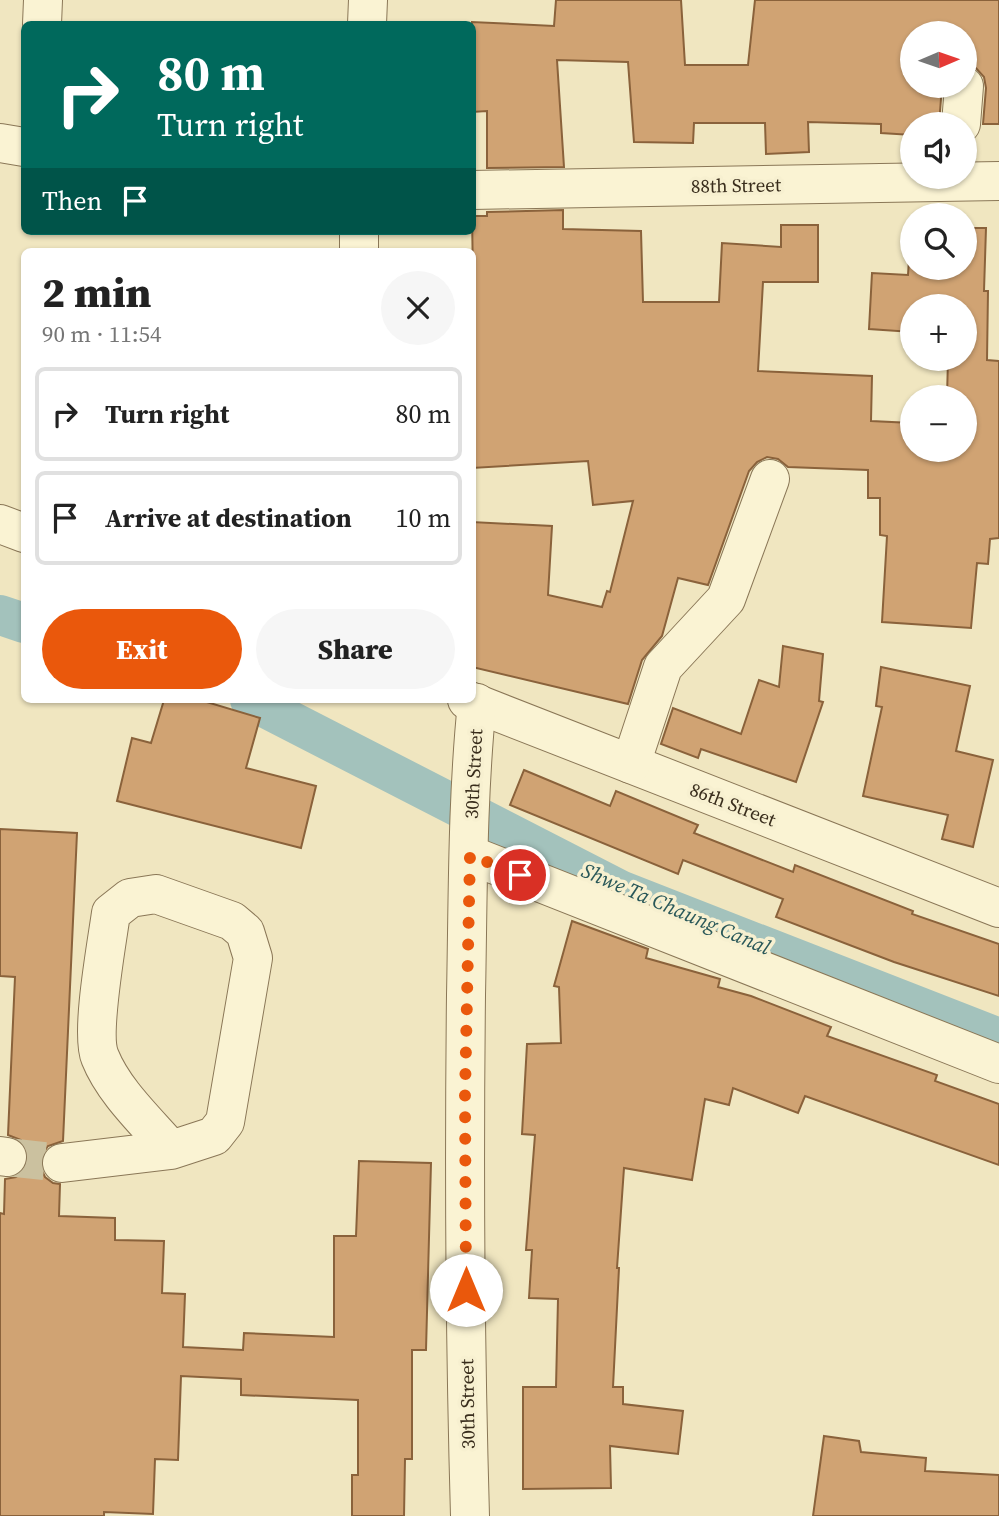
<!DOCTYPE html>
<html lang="en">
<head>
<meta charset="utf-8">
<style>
  body { margin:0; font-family:"Source Serif 4",serif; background:#f6f6f6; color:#222; height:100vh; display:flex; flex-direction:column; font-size:26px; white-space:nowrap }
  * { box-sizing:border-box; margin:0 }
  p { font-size:23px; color:#767676 }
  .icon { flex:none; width:38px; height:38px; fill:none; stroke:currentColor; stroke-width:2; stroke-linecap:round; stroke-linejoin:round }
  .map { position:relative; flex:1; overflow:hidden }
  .drawer { position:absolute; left:21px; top:248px; width:455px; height:455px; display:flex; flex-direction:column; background:#fff; border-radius:10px; box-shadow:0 2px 5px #0004 }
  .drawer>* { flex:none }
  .guide { position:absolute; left:21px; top:21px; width:455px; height:214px; border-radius:10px; box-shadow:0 2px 5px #0004; background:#00695c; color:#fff; overflow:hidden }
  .needle { width:46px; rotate:88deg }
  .tools { position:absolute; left:900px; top:21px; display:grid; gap:14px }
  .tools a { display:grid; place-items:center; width:77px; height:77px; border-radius:50%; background:#fff; box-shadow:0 2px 5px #0004; font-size:35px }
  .pin { position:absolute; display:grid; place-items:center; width:60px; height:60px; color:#fff; margin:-30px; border:4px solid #fff; border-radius:50%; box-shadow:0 2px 7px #0007 }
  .me { position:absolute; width:77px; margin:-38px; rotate:0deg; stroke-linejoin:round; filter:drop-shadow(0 0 5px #0008) }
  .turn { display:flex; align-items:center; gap:24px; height:147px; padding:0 21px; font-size:32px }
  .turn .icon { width:91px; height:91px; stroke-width:2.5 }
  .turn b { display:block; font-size:49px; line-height:60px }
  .then { display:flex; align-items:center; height:66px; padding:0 21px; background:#0003; gap:14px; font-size:26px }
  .round { display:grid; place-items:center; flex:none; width:74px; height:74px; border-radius:37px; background:#f6f6f6 }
  .overview { display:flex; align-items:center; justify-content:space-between; height:119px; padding:0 21px }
  h1 { font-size:42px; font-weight:800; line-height:52px }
  .button { display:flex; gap:14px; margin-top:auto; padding:14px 21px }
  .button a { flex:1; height:80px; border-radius:42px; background:#ea580c; color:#fff; font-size:28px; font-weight:800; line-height:80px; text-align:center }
  .button a+a { background:#f6f6f6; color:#222 }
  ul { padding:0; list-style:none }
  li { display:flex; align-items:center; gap:21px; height:94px; margin:0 14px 10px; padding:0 7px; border:4px solid #e0e0e0; border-radius:10px }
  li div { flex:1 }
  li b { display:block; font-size:26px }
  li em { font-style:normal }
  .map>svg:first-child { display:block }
</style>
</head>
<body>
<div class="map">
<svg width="999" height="1516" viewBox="0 0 999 1516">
  <rect width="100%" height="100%" fill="#f0e6c0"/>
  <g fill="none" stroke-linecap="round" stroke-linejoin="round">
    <g stroke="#a3c2bc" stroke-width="40">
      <path d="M 0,615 L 24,623"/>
      <path d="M 250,700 L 622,891 L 999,1038"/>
    </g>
  </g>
  <g fill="#d0a373" stroke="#8a623b" stroke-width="2">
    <path d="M 556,0 L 681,0 L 685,65 L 748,65 L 755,0 L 999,0 L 999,124 L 983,124 L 986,88 L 984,77 L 976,68 L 964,64 L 964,33 L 912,33 L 912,86 L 942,86 L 939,124 L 912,124 L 912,135 L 881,133 L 881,124 L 808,122 L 809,152 L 766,154 L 765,123 L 694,123 L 693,143 L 634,142 L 628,62 L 557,60 L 564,167 L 487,168 L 487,111 L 472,112 L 472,22 L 554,26 Z"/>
    <path d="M 563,210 L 563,229 L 641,231 L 643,302 L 719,302 L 722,243 L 781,247 L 781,225 L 818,225 L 818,282 L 763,282 L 758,371 L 872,376 L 871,421 L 912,423 L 912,450 L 964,450 L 964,397 L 947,397 L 948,359 L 964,359 L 964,306 L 912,306 L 912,332 L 869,329 L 872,273 L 908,275 L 911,227 L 912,268 L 964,268 L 964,228 L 986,228 L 984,291 L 988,291 L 987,360 L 999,361 L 999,538 L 990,539 L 988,564 L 977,563 L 971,628 L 882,622 L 887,536 L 880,535 L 880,498 L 868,498 L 868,470 L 788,467 L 778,459 L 767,457 L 757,462 L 749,471 L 708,585 L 678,578 L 662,636 L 642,660 L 628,704 L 472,667 L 472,522 L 552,526 L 548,595 L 602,607 L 607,591 L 610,592 L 633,501 L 593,505 L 588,461 L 472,468 L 472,397 L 475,396 L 472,216 L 487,216 L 487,212 Z"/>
    <path d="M 783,646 L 823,654 L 819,701 L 823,702 L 796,782 L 701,749 L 698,758 L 661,744 L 673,708 L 741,734 L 759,680 L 779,687 Z"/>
    <path d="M 881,667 L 970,686 L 956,751 L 993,760 L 973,847 L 942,839 L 948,815 L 863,796 L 882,707 L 876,706 Z"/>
    <path d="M 164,700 L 200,700 L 260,718 L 246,768 L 316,786 L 301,848 L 117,801 L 132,738 L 151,743 Z"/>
    <path d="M 524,770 L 610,806 L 616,791 L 698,825 L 694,833 L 793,872 L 795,865 L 913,911 L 912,914 L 999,944 L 999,996 L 894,962 L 776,917 L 783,899 L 683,860 L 678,874 L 510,805 Z"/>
    <path d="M 0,829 L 77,833 L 63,1141 L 48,1146 L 42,1155 L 40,1166 L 45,1177 L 53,1183 L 60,1184 L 59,1216 L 115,1218 L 115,1240 L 164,1241 L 162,1293 L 185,1294 L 183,1347 L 243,1350 L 244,1333 L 334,1337 L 334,1236 L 356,1236 L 359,1161 L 431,1163 L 426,1350 L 412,1350 L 412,1459 L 405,1459 L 404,1516 L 352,1516 L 352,1475 L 358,1475 L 358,1400 L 241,1395 L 241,1379 L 181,1376 L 178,1460 L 155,1459 L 153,1514 L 104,1512 L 104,1516 L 0,1516 L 0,1213 L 4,1214 L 5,1179 L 16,1177 L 24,1171 L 29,1159 L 27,1150 L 21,1140 L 8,1135 L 15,977 L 0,976 Z"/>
    <path d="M 572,921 L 648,949 L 646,958 L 720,979 L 718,987 L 751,996 L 831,1027 L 827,1036 L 937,1075 L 935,1081 L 999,1104 L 999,1165 L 805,1096 L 798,1113 L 733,1088 L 729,1105 L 705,1099 L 692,1180 L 624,1168 L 617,1268 L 619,1268 L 613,1387 L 623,1387 L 623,1404 L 683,1411 L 678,1454 L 610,1446 L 611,1488 L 523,1489 L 523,1387 L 556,1387 L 558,1299 L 529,1298 L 532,1250 L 526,1250 L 535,1135 L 522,1134 L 527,1044 L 561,1043 L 559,987 L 554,986 Z"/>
    <path d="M 824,1436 L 859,1441 L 861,1452 L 926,1458 L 925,1471 L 999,1475 L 999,1516 L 813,1516 Z"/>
  </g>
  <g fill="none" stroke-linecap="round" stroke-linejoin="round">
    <path stroke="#cbc19f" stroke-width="38" stroke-dasharray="38 19" stroke-linecap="butt" d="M 7,1157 L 62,1163"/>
    <g stroke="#8a7757" stroke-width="40">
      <g id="minor">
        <path d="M 42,24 L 43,0"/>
        <path d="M 367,24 L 368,0"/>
        <path d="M 961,124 L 964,86"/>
        <path d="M 0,143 L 24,147"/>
        <path d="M 472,190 L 999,181"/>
        <path d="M 359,252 L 359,231"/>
        <path d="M 0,524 L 24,533"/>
        <path d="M 467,700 L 999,908"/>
        <path d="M 631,764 L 663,667 L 726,599 L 770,479"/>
        <path d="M 470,855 L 999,1064"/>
        <path d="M 0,1156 L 7,1157"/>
        <path d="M 62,1163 L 171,1150 L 214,1136 L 225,1122 L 253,958 L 245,932 L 232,921 L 156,894 L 130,898 L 111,913 C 107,942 90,1034 100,1057 C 114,1092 147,1122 171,1150"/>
        <path d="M 470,1516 C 465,1342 464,1169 466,995 C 468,899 467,800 477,703"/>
      </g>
    </g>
    <use href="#minor" stroke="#faf3d3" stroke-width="38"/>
  </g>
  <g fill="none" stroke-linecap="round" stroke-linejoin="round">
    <path stroke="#ea580c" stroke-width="12" stroke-dasharray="0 21.6" d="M 466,1290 L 465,1095 L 470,855 L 520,875"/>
  </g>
  <g text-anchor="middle" stroke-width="7" stroke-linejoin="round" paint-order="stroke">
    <g font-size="19" fill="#392d1c" stroke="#f7f0d0">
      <text transform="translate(736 185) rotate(-1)" y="7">88th Street</text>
      <text transform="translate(473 774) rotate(-87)" y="7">30th Street</text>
      <text transform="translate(733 804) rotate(21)" y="7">86th Street</text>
      <text transform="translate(467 1404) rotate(-91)" y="7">30th Street</text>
    </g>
    <g font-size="21" font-style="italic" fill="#2a5859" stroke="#f7f0d0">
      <text transform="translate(676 909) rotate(23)" y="7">Shwe Ta Chaung Canal</text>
    </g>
  </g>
</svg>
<div class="tools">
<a><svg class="needle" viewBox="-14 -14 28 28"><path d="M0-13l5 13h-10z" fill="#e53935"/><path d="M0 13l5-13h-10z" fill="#767676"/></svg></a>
<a><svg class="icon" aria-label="sound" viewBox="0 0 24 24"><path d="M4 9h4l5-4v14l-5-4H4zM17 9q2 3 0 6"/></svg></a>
<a><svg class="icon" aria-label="search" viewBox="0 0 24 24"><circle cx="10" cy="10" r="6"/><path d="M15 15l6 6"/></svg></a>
<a>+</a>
<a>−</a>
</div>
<div class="pin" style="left:520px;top:875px;background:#d93025"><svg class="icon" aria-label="arrive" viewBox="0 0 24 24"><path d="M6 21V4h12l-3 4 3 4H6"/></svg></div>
<svg class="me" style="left:466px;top:1290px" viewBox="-20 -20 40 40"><circle r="19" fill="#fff"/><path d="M0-13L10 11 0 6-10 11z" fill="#ea580c"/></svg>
<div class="guide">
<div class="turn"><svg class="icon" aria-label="right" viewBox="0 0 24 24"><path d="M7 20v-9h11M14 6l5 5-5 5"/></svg><div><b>80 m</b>Turn right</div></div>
<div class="then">Then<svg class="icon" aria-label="arrive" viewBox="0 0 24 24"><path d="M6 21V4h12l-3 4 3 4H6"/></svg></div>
</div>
<section class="drawer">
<div class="overview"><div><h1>2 min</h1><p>90 m · 11:54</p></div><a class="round"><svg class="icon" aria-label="close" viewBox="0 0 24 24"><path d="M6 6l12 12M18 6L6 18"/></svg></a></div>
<ul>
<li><svg class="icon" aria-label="right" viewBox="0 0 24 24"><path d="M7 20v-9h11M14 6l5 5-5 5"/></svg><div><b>Turn right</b></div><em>80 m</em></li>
<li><svg class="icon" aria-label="arrive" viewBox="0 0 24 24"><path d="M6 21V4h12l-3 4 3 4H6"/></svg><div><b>Arrive at destination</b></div><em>10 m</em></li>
</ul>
<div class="button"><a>Exit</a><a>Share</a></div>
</section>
</div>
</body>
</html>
